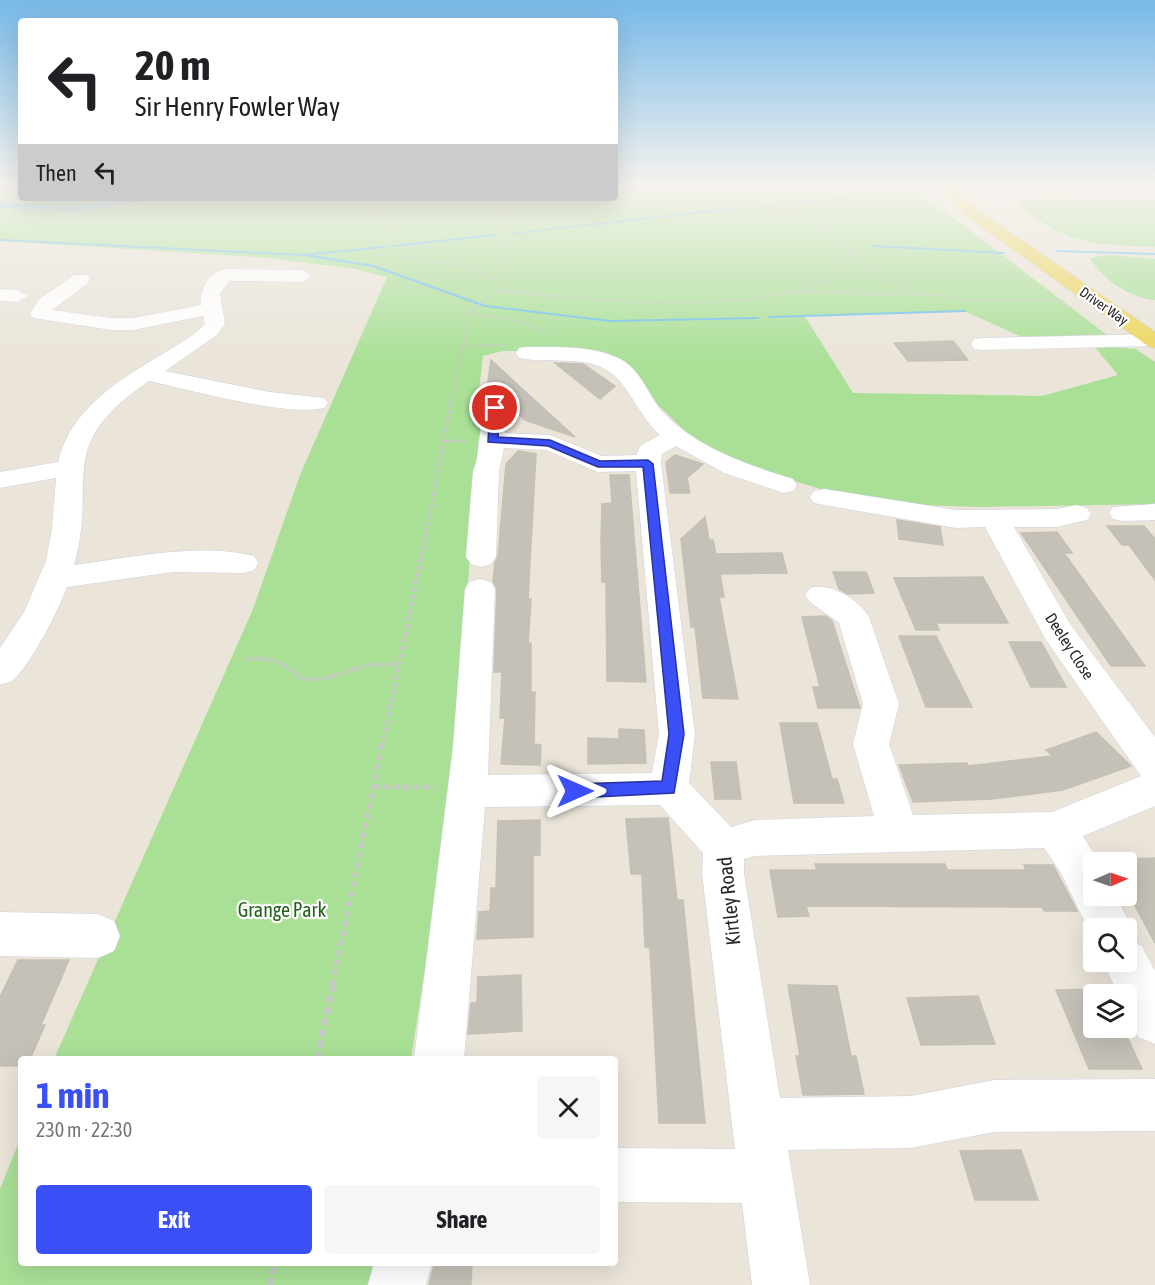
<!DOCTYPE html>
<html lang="en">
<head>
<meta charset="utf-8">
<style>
  body { margin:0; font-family:"Asap Condensed",sans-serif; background:#f6f6f6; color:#202124; height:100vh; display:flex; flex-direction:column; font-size:22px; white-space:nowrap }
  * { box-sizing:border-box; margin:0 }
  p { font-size:20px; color:#757577 }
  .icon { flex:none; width:33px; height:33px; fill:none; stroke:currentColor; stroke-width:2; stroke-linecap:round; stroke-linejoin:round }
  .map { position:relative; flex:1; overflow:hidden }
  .sheet { position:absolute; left:18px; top:1056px; width:600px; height:210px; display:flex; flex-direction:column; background:#fff; border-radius:6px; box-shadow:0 6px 24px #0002 }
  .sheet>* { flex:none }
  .top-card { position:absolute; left:18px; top:18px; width:600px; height:183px; border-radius:6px; box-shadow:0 6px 24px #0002; background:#fff; color:#202124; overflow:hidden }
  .needle { width:39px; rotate:88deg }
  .fabs { position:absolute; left:1083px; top:852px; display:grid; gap:12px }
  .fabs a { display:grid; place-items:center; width:54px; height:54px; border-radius:6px; background:#fff; box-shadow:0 6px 24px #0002; font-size:30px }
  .pin { position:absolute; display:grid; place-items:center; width:51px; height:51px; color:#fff; margin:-26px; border:3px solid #fff; border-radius:50%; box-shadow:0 2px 6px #0007 }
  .me { position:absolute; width:66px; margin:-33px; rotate:90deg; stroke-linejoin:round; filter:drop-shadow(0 0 4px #0008) }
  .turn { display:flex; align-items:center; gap:21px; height:126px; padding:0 18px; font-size:27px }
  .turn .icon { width:78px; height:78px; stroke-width:2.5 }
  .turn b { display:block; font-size:42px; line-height:51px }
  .then { display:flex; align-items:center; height:57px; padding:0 18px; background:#0003; gap:12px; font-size:22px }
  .round { display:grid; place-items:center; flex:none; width:63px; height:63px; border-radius:6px; background:#f6f6f6 }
  .head { display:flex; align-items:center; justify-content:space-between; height:102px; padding:0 18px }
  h1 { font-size:36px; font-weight:700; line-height:45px; color:#3a4ff6 }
  .cta { display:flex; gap:12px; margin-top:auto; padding:12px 18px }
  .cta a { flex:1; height:69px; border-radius:6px; background:#3a4ff6; color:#fff; font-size:24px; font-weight:700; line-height:69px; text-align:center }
  .cta a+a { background:#f6f6f6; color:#202124 }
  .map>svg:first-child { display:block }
</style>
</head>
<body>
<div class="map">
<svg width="1155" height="1285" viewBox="0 0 1155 1285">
  <rect width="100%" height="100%" fill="#eae4d9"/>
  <g fill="#a9e096">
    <path d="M 0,184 L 21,184 L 21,198 L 140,198 L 69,207 L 29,205 L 68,209 L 150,198 L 615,198 L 615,184 L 909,184 L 1115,341 L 1033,342 L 964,311 L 804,315 L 853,393 L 1042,396 L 1118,375 L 1093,345 L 1136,349 L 1155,362 L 1155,504 L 980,507 L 895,504 L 831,492 L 767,473 L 725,457 L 688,434 L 658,405 L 628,364 L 572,351 L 503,351 L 483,356 L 478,398 L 469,402 L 479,412 L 481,421 L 449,814 L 411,1059 L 54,1059 L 253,609 L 300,475 L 387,277 L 355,269 L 270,258 L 0,241 Z"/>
    <path d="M 1048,198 L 1155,200 L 1155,247 C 1096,245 1067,244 1018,206 L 1020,201 Z"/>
    <path d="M 1108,255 L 1155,259 L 1155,300 C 1132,299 1100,278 1090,258 Z"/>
    <path d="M 21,1137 L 21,1263 L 376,1263 L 367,1285 L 0,1285 L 0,1189 Z"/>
  </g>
  <path fill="#6dc0eb" d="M 140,198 L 162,198 L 78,211 L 0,208 L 0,202 L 69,207 Z"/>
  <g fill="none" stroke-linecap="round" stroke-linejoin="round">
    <g fill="#6dc0eb" fill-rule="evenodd">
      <path d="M 1006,184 L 1155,192 L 1155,194 L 1007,186 Z"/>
      <path d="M 904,191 L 905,193 L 759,207 L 757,206 Z"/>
      <path d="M 738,207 L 739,209 L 513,234 L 511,233 Z"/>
      <path d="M 494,234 L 495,236 L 394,247 L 392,246 L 394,245 Z"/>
      <path d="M 0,239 L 304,254 L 384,246 L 385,246 L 385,248 L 313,255 L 374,265 L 486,305 L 610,320 L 758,317 L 760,318 L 758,319 L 610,322 L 485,307 L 372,267 L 304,256 L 0,241 Z"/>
      <path d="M 872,245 L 1004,252 L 1006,253 L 1004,254 L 873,247 L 871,246 Z"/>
      <path d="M 1056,250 L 1155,253 L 1155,255 L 1057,252 L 1055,251 Z"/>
      <path d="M 964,310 L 966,310 L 966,312 L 769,318 L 767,317 L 769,316 Z"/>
    </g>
  </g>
  <g fill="#c5c1b9" stroke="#c5c0b3" stroke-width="1.5">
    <path d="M 953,341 L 968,360 L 908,361 L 894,343 Z"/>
    <path d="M 491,360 L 530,396 L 575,437 L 525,420 L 499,395 L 486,395 Z"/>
    <path d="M 555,363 L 583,364 L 615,386 L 600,399 Z"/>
    <path d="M 518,451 L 536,454 L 528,599 L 531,599 L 528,643 L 531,643 L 531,692 L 535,692 L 534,744 L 541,745 L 540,765 L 501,764 L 505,718 L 500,718 L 502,672 L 494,672 L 497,589 L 493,581 L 495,562 L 498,557 L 506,464 Z"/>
    <path d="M 675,455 L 703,464 L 687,478 L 690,493 L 670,493 L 666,462 Z"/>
    <path d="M 610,475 L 629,475 L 646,682 L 607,681 L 606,582 L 602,582 L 601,541 L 602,504 L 612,503 Z"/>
    <path d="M 705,517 L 709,540 L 713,540 L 716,554 L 782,553 L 787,573 L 720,574 L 724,597 L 719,597 L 738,699 L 703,698 L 695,627 L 691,627 L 681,539 Z"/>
    <path d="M 897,520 L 940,527 L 943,545 L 899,539 Z"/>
    <path d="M 1107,526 L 1144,526 L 1155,539 L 1155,580 L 1129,545 L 1122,545 Z"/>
    <path d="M 1057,532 L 1072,553 L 1064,553 L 1145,666 L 1111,666 L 1021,533 Z"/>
    <path d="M 833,572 L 866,572 L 874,593 L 848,594 L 839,589 Z"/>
    <path d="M 983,577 L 1008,623 L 936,623 L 939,630 L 916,630 L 894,578 Z"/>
    <path d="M 826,616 L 832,621 L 860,708 L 818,708 L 813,687 L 820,687 L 802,617 Z"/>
    <path d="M 899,636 L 936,636 L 972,707 L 926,707 Z"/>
    <path d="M 1009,642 L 1041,642 L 1066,687 L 1031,687 Z"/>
    <path d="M 780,723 L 817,723 L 832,779 L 837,779 L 844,803 L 794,803 Z"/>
    <path d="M 619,729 L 644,730 L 646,763 L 588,764 L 588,738 L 619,739 Z"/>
    <path d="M 1096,732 L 1131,766 L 1063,790 L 991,799 L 913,802 L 899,765 L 967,763 L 968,766 L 1053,756 L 1046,750 Z"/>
    <path d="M 711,762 L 736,762 L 741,799 L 715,799 Z"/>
    <path d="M 668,818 L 677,900 L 683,900 L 705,1123 L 659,1123 L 650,948 L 645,947 L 642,874 L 631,874 L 626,819 Z"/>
    <path d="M 540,820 L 540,855 L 533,855 L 533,937 L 477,939 L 479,912 L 490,911 L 491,888 L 496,888 L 498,821 Z"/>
    <path d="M 1155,858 L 1155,943 L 1126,889 L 1126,859 Z"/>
    <path d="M 815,864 L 945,864 L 947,870 L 1026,870 L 1024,865 L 1053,865 L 1077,911 L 1044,911 L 1042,907 L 806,906 L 809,916 L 778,917 L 770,870 L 817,870 Z"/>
    <path d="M 18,960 L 69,960 L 41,1025 L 45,1025 L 30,1059 L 21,1059 L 21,1066 L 0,1066 L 0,997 Z"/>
    <path d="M 521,975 L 522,1031 L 468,1034 L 471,1003 L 477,1003 L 478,977 Z"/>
    <path d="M 788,985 L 837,986 L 851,1056 L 856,1056 L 864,1094 L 803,1095 L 796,1056 L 800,1056 Z"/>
    <path d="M 1105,989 L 1108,994 L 1094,994 L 1094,1028 L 1123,1028 L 1142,1069 L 1089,1069 L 1056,990 Z"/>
    <path d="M 978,996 L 995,1044 L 921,1045 L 907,998 Z"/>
    <path d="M 1021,1150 L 1038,1200 L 975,1200 L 960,1151 Z"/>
    <path d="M 472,1264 L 471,1285 L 429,1285 L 434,1265 Z"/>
  </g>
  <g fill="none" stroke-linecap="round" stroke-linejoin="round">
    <g stroke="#ced0e0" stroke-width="1">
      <g id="minor">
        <path d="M 225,269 L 303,270 L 312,276 L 303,282 L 230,281 L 220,293 L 225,324 L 217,335 L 165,371 L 270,392 L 324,398 L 328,403 L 324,408 C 288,417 190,390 149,381 C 52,447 99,477 74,565 C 128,558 200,542 254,556 L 258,563 L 254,570 L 243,573 L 173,572 L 67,587 C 58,611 32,663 13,680 C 10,683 4,683 0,685 L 0,648 L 24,612 L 46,561 L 52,528 L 56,478 L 0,488 L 0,472 L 58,462 C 71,408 119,380 164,353 C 177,345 194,336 205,324 L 203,316 L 133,330 L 111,330 L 33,318 L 30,314 L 38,300 L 74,275 L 88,275 L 90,279 L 88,283 L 52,310 L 111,318 L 133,318 L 201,305 C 199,289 209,273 225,269 Z"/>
        <path d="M 0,289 L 18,290 L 28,296 L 18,302 L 0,301 Z"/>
        <path d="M 1155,334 L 1155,346 L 1152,346 L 982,350 L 974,349 L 971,344 L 974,339 L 982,338 Z"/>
        <path d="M 527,347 C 557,347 595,345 622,360 C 641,371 648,394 661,410 C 694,447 748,465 793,479 L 797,485 L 793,491 L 784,493 L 724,473 L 676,446 L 662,454 L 661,463 L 695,734 L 689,783 L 731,827 L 755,820 L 874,816 L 853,744 L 863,704 L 839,623 L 810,602 L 805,595 L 810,588 C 830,582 858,599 869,617 L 899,704 L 889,744 L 913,815 L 1052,812 L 1141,776 L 1046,640 L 985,527 L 956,528 L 824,505 L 814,503 L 810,497 L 814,491 L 824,489 L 956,510 L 1057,509 L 1077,505 L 1087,508 L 1091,514 L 1087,520 L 1057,527 L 1014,527 L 1070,624 L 1155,737 L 1155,806 L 1083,836 L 1099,862 L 1094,862 L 1094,896 L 1116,896 L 1132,928 L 1127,940 L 1142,946 L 1155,971 L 1155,1044 L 1138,1037 L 1126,1013 L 1126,994 L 1118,994 L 1103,962 L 1126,962 L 1126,928 L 1094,928 L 1094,941 L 1060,871 L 1044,848 L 755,856 L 744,859 L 744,873 L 780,1098 L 911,1096 L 994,1080 L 1155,1079 L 1155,1131 L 994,1132 L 911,1148 L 788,1150 L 810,1285 L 752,1285 L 742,1203 L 615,1202 L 615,1148 L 735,1149 L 702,873 L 703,853 L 660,805 L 485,807 L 464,1059 L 414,1059 L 453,747 L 465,589 L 469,582 L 480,579 L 491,582 L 495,589 L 488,775 L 652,773 L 659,734 L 636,471 L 598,472 L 546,450 L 504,448 L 499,472 L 496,557 L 491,564 L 481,567 L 471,564 L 466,557 L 473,472 L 477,459 L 483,408 L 487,403 L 503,403 L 507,408 L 505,433 L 550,435 L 602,456 L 636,455 L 641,445 L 660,435 C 641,418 634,397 618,379 C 593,352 551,365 519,358 L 516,353 L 519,348 Z"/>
        <path d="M 1155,504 L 1155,520 L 1123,521 L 1113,519 L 1109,513 L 1113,507 Z"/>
        <path d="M 0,912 L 98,914 L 114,921 L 120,936 L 114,951 L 98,958 L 0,956 Z"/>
        <path d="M 374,1263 L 432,1263 L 426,1285 L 368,1285 Z"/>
      </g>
    </g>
    <g stroke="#c7c7c7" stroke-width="1">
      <path id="major" d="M 932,184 L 948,184 L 988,217 L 1155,332 L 1155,348 L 1148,346 L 976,223 Z"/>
    </g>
    <g stroke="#c7c7c7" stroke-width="2" stroke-dasharray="2 1.5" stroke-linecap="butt">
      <path d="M 372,198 L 390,230 L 388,245 C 406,264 430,260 454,264 C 470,267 484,274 498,280"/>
      <path d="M 715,200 L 726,199"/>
      <path d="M 851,250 C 868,272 890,283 916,292"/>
      <path d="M 499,291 C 580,299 764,318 833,276 C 842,270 846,260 850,250 L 834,233 L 813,221 L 788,213 L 677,193 L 654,184"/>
      <path d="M 796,292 L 937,295 L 966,300 L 1064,301"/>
      <path d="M 470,313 L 523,322 L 547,334"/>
      <path d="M 462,346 L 506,345"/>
      <path d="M 451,403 L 470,313 L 481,301 L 499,291 L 508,198"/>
    </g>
    <g stroke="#c7c7c7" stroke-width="3" stroke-dasharray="4 2" stroke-linecap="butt">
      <path d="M 444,441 L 468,441"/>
      <path d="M 422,555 L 451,401"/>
    </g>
    <g stroke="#c7c7c7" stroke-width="4" stroke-dasharray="4.5 3" stroke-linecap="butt">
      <path d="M 247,659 L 268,659 L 286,666 L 303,679 L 323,679 L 368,665 L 400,664"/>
      <path d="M 382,746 L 422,553"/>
    </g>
    <g stroke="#c7c7c7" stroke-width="4.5" stroke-dasharray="6 4" stroke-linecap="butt">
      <path d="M 374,787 L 436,787"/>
      <path d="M 332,985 L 382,744"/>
    </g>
    <g stroke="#c7c7c7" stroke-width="6" stroke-dasharray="7 4.5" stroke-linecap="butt">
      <path d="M 317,1059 L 333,984"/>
      <path d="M 270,1285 L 275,1263"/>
    </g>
    <use href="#minor" fill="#fff" fill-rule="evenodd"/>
    <use href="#major" fill="#edd65b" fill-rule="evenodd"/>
  </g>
  <linearGradient id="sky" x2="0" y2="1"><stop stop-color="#77b9e9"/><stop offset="0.51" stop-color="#f6f3ee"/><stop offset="1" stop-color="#f6f3ee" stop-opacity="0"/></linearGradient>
  <rect width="1155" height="364" fill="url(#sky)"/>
  <path fill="#3a4ff6" stroke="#2633a0" stroke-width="1.5" d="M 495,405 L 500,408 L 498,437 L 550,440 L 600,461 L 648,460 L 653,464 L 684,734 L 674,793 L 575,798 L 569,796 L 567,791 L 569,786 L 575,784 L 662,781 L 669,734 L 643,467 L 598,467 L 548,446 L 488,442 L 490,408 Z"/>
  <g text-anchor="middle" stroke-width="4.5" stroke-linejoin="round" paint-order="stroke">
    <g font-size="14" fill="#272727" stroke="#fff">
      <text transform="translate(1104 306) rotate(35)" y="5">Driver Way</text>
    </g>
    <g font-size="16" fill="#272727" stroke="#fff">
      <text transform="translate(1070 646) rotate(57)" y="6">Deeley Close</text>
    </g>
    <g font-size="20" fill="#272727" stroke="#fff">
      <text transform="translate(729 901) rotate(-96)" y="7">Kirtley Road</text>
    </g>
    <g font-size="20" fill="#24611a" stroke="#fff">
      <text x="282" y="917">Grange Park</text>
    </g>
  </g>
</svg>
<div class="fabs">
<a><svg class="needle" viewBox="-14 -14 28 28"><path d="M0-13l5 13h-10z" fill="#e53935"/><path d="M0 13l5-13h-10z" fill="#757577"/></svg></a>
<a><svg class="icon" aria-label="search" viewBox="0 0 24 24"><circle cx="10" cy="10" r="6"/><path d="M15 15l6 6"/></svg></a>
<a><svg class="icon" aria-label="layers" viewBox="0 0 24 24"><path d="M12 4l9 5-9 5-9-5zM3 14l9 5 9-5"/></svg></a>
</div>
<div class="pin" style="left:495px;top:408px;background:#d93025"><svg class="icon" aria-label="arrive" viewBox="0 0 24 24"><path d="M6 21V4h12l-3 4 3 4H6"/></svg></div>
<svg class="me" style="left:575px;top:791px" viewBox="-20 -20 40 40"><path d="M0-17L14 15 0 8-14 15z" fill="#3a4ff6" stroke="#fff" stroke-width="4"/></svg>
<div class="top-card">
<div class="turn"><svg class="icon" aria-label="left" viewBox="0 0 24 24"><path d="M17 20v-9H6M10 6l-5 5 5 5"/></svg><div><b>20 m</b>Sir Henry Fowler Way</div></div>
<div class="then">Then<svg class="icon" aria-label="left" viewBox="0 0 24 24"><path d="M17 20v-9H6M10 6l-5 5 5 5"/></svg></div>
</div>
<section class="sheet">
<div class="head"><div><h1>1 min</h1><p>230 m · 22:30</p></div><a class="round"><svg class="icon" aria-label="close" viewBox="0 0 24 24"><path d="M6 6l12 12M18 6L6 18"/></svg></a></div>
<div class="cta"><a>Exit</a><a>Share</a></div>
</section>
</div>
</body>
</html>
